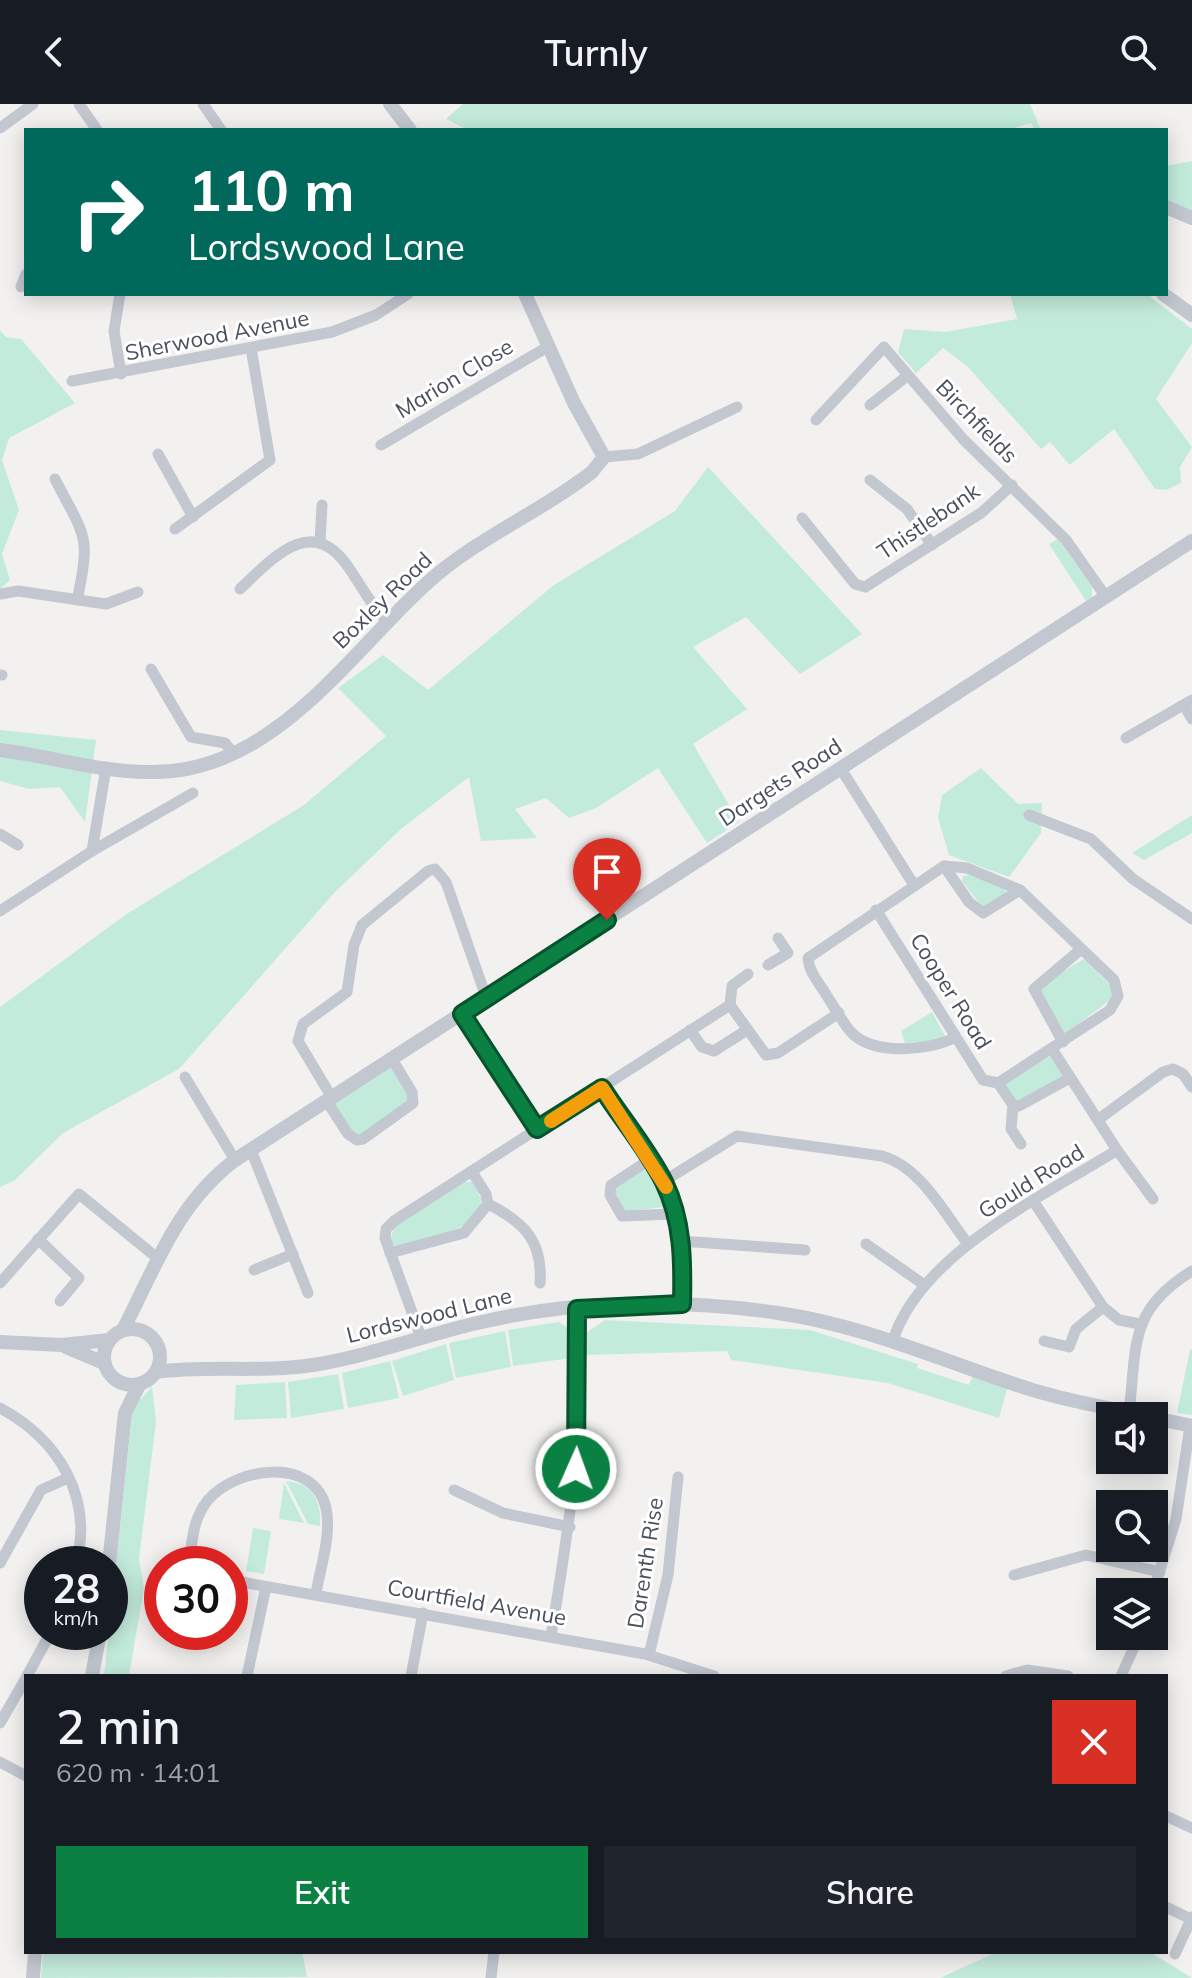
<!DOCTYPE html>
<html lang="en">
<head>
<meta charset="utf-8">
<style>
  body { margin:0; font-family:Mulish,sans-serif; background:#20242c; color:#f1f3f6; height:100vh; display:flex; flex-direction:column; font-size:30px; white-space:nowrap }
  * { box-sizing:border-box; margin:0 }
  p { font-size:26px; color:#9ea1a6 }
  .icon { flex:none; width:44px; height:44px; fill:none; stroke:currentColor; stroke-width:2; stroke-linecap:round; stroke-linejoin:round }
  .map { position:relative; flex:1; overflow:hidden }
  .drawer { position:absolute; left:24px; top:1570px; width:1144px; height:280px; display:flex; flex-direction:column; background:#171b24; border-radius:0px; box-shadow:0 4px 20px #0003 }
  .drawer>* { flex:none }
  .guide { position:absolute; left:24px; top:24px; width:1144px; height:168px; border-radius:0px; box-shadow:0 4px 20px #0003; background:#00695c; color:#fff; overflow:hidden }
  .controls { position:absolute; left:1096px; top:1298px; display:grid; gap:16px }
  .controls a { display:grid; place-items:center; width:72px; height:72px; border-radius:0px; background:#171b24; box-shadow:0 4px 20px #0003; font-size:40px }
  .speed { position:absolute; left:24px; top:1442px; display:flex; gap:16px; font-size:40px; font-weight:700; text-align:center }
  .speed>* { display:grid; place-content:center; width:104px; height:104px; border-radius:50%; background:#171b24; box-shadow:0 4px 20px #0003; line-height:1 }
  .speed small { font-size:20px; font-weight:400 }
  .speed .limit { border:12px solid #d22; background:#fff; color:#111 }
  .pin { position:absolute; display:grid; place-items:center; width:68px; height:68px; color:#fff; margin:-82px -34px; border-radius:50% 50% 50% 0; rotate:-45deg; box-shadow:0 0 8px #0007 }
  .pin .icon { rotate:45deg }
  .me { position:absolute; width:88px; margin:-44px; rotate:2deg; stroke-linejoin:round; filter:drop-shadow(0 0 6px #0008) }
  .turn { display:flex; align-items:center; gap:28px; height:168px; padding:0 32px; font-size:36px }
  .turn .icon { width:104px; height:104px; stroke-width:2.5 }
  .turn b { display:block; font-size:56px; line-height:68px }
  .round { display:grid; place-items:center; flex:none; width:84px; height:84px; border-radius:0px; background:#20242c }
  .summary { display:flex; align-items:center; justify-content:space-between; height:136px; padding:0 32px }
  h1 { font-size:48px; font-weight:600; line-height:60px }
  .cta { display:flex; gap:16px; margin-top:auto; padding:16px 32px }
  .cta a { flex:1; height:92px; border-radius:0px; background:#0b8043; color:#fff; font-size:32px; font-weight:600; line-height:92px; text-align:center }
  .cta a+a { background:#20242c; color:#f1f3f6 }
  header { display:flex; justify-content:space-between; align-items:center; height:104px; padding:0 32px; background:#171b24; font-size:36px; font-weight:600 }
  .map>svg:first-child { display:block }
</style>
</head>
<body>
<header><svg class="icon" aria-label="back" viewBox="0 0 24 24"><path d="M15 5l-7 7 7 7"/></svg>Turnly<svg class="icon" aria-label="search" viewBox="0 0 24 24"><circle cx="10" cy="10" r="6"/><path d="M15 15l6 6"/></svg></header>
<div class="map">
<svg width="1192" height="1874" viewBox="0 0 1192 1874">
  <rect width="100%" height="100%" fill="#f2f1f0"/>
  <g fill="#c3ebdc">
    <path d="M 463,0 L 1030,0 L 1041,26 L 1035,26 L 1031,19 L 1008,26 L 468,26 L 446,15 Z"/>
    <path d="M 1192,57 L 1192,108 L 1166,99 L 1166,62 Z"/>
    <path d="M 1010,190 L 1147,190 L 1192,225 L 1192,239 L 1156,295 L 1192,343 L 1180,363 L 1181,379 L 1166,386 L 1155,385 L 1114,325 L 1070,361 L 1050,338 L 1041,345 L 968,263 L 943,244 L 916,269 L 898,248 L 904,225 L 945,228 L 1017,215 Z"/>
    <path d="M 0,226 L 6,233 L 21,235 L 75,299 L 9,334 L 2,356 L 19,406 L 2,450 L 10,476 L 0,485 Z"/>
    <path d="M 708,363 L 862,530 L 800,570 L 746,513 L 693,543 L 747,605 L 693,640 L 739,718 L 707,739 L 658,664 L 596,704 L 569,714 L 546,694 L 515,705 L 537,734 L 481,737 L 469,673 L 402,724 L 335,788 L 179,965 L 63,1029 L 15,1076 L 0,1083 L 0,903 L 125,811 L 304,701 L 386,632 L 338,584 L 383,551 L 428,586 L 554,481 L 675,407 Z"/>
    <path d="M 1058,435 L 1092,483 L 1092,494 L 1086,497 L 1049,440 Z"/>
    <path d="M 0,626 L 96,636 L 85,718 L 60,683 L 29,685 L 0,677 Z"/>
    <path d="M 981,664 L 1018,700 L 1042,699 L 1041,729 L 1009,773 L 949,751 L 938,714 L 942,691 Z"/>
    <path d="M 1192,711 L 1192,729 L 1144,756 L 1132,749 Z"/>
    <path d="M 969,771 L 1005,784 L 1006,789 L 984,805 L 962,777 L 963,772 Z"/>
    <path d="M 1084,855 L 1113,884 L 1114,893 L 1065,930 L 1060,928 L 1038,882 Z"/>
    <path d="M 932,908 L 945,932 L 937,939 L 905,939 L 901,927 Z"/>
    <path d="M 1050,952 L 1062,967 L 1062,972 L 1017,1000 L 1005,983 L 1005,977 Z"/>
    <path d="M 392,955 L 414,994 L 357,1036 L 326,996 Z"/>
    <path d="M 647,1063 L 658,1073 L 664,1103 L 622,1108 L 614,1084 Z"/>
    <path d="M 464,1078 L 472,1078 L 482,1096 C 473,1131 426,1135 397,1143 L 389,1138 L 395,1122 Z"/>
    <path d="M 605,1216 L 810,1226 L 918,1260 L 917,1264 L 969,1281 L 974,1269 L 1007,1285 L 999,1314 L 888,1279 L 731,1256 L 727,1247 L 586,1251 L 586,1229 Z"/>
    <path d="M 559,1218 L 571,1226 L 571,1254 L 513,1262 L 508,1226 Z"/>
    <path d="M 505,1227 L 511,1263 L 456,1274 L 449,1239 Z"/>
    <path d="M 446,1240 L 454,1276 L 403,1292 L 392,1257 Z"/>
    <path d="M 1192,1245 L 1192,1311 L 1177,1309 L 1190,1246 Z"/>
    <path d="M 390,1257 L 399,1294 L 348,1304 L 342,1269 Z"/>
    <path d="M 338,1270 L 344,1305 L 291,1314 L 288,1278 Z"/>
    <path d="M 285,1278 L 287,1314 L 234,1316 L 236,1281 Z"/>
    <path d="M 152,1283 L 156,1317 L 139,1455 L 144,1484 L 129,1572 L 104,1572 L 133,1303 Z"/>
    <path d="M 286,1377 C 312,1379 322,1397 320,1422 L 308,1420 Z"/>
    <path d="M 284,1379 L 304,1419 L 279,1415 Z"/>
    <path d="M 253,1424 L 271,1427 L 264,1470 L 246,1467 Z"/>
    <path d="M 43,1848 L 302,1848 L 307,1873 L 41,1874 Z"/>
    <path d="M 997,1848 L 1150,1848 L 1192,1874 L 940,1874 Z"/>
  </g>
  <g fill="none" stroke-linecap="round" stroke-linejoin="round">
    <g stroke="#c2c7d0" stroke-width="11">
      <path d="M 79,0 L 97,26"/>
      <path d="M 203,0 L 221,26"/>
      <path d="M 0,24 L 33,0"/>
      <path d="M 21,183 L 26,170"/>
      <path d="M 120,190 L 114,227 L 121,270"/>
      <path d="M 72,277 L 332,228 L 376,211 L 408,190"/>
      <path d="M 870,301 L 907,272"/>
      <path d="M 816,316 L 884,243 L 963,335 L 1066,436 L 1106,493"/>
      <path d="M 381,341 L 549,242"/>
      <path d="M 158,350 L 193,413"/>
      <path d="M 604,353 L 638,350 L 737,303"/>
      <path d="M 55,375 C 84,432 92,430 77,496"/>
      <path d="M 870,376 L 907,405 L 932,441"/>
      <path d="M 802,414 L 855,480 L 865,483 L 981,409 L 1012,381"/>
      <path d="M 175,425 L 270,356 L 251,244"/>
      <path d="M 320,438 L 322,401"/>
      <path d="M 240,485 C 274,453 312,409 349,464 C 362,483 372,503 389,519"/>
      <path d="M 0,490 L 18,487 L 106,500 L 138,488"/>
      <path d="M 151,565 L 191,633 L 225,639 L 233,649"/>
      <path d="M 0,571 L 2,571"/>
      <path d="M 1184,601 L 1192,615"/>
      <path d="M 1126,634 L 1192,596"/>
      <path d="M 841,665 L 914,781"/>
      <path d="M 1029,711 L 1091,735 L 1133,775 L 1192,815"/>
      <path d="M 0,730 L 18,741"/>
      <path d="M 92,747 L 193,689"/>
      <path d="M 944,762 L 969,798 L 983,809 L 1020,786"/>
      <path d="M 876,806 L 983,976 L 998,979 L 1110,906 L 1118,892 L 1114,876 L 1020,786 L 967,764 L 944,762 L 808,854 C 809,869 820,880 827,892 C 835,904 842,918 851,928 C 873,952 930,947 956,933"/>
      <path d="M 0,807 L 92,747 L 106,664"/>
      <path d="M 768,861 L 788,849 L 778,834"/>
      <path d="M 730,901 L 732,882 L 748,870"/>
      <path d="M 462,910 L 537,1025"/>
      <path d="M 690,926 L 702,943 L 714,947 L 747,926"/>
      <path d="M 1063,938 L 1034,885 L 1080,846"/>
      <path d="M 185,973 L 235,1056"/>
      <path d="M 998,979 L 1013,1001 L 1019,1002 L 1070,974"/>
      <path d="M 602,984 L 664,1077 L 681,1137 L 682,1200"/>
      <path d="M 331,992 L 298,937 L 303,920 L 347,888 L 354,841 L 362,821 L 428,767 L 435,765 L 446,778 L 486,893"/>
      <path d="M 326,996 L 348,1030 L 357,1036 L 363,1035 L 413,999 L 412,988 L 392,955"/>
      <path d="M 1013,1001 L 1011,1025 L 1021,1040"/>
      <path d="M 1099,1015 L 1163,968 L 1173,965 L 1183,970 L 1192,983"/>
      <path d="M 251,1046 L 308,1189"/>
      <path d="M 1117,1046 L 1153,1095"/>
      <path d="M 649,1056 L 611,1081 L 610,1091 L 622,1112 L 675,1110"/>
      <path d="M 664,1077 L 737,1032 L 882,1052 C 921,1063 944,1109 968,1140"/>
      <path d="M 1034,1098 L 1103,1203 L 1119,1216 L 1140,1220"/>
      <path d="M 488,1100 C 524,1118 543,1137 540,1179"/>
      <path d="M 38,1135 L 79,1174 L 60,1197"/>
      <path d="M 681,1137 L 805,1146"/>
      <path d="M 866,1140 L 923,1180"/>
      <path d="M 390,1149 L 464,1129 L 488,1100 L 486,1090 L 472,1068"/>
      <path d="M 254,1166 L 293,1150"/>
      <path d="M 0,1179 L 79,1090 L 156,1153"/>
      <path d="M 421,1233 L 385,1134 L 386,1125 L 394,1117 L 730,901 L 766,951 L 778,949 L 839,909"/>
      <path d="M 893,1236 C 922,1148 1043,1093 1117,1046 L 1052,945"/>
      <path d="M 1044,1237 L 1069,1243 L 1076,1225 L 1103,1203"/>
      <path d="M 0,1304 C 58,1335 94,1393 76,1460"/>
      <path d="M 1129,1309 C 1137,1242 1128,1206 1192,1167"/>
      <path d="M 454,1386 L 503,1409 L 570,1423"/>
      <path d="M 0,1459 L 41,1386 L 68,1374"/>
      <path d="M 189,1460 C 192,1437 193,1414 208,1396 C 236,1363 314,1352 326,1404 C 332,1430 320,1464 316,1490"/>
      <path d="M 161,1464 L 162,1464"/>
      <path d="M 1014,1471 L 1086,1451 L 1160,1468"/>
      <path d="M 230,1476 L 645,1550 L 714,1572"/>
      <path d="M 1153,1488 L 1176,1415 L 1190,1322"/>
      <path d="M 551,1532 C 569,1423 587,1315 577,1205"/>
      <path d="M 649,1551 L 668,1471 L 678,1373"/>
      <path d="M 27,1572 L 51,1528"/>
      <path d="M 247,1572 L 266,1483"/>
      <path d="M 411,1572 L 423,1509"/>
      <path d="M 1006,1572 L 1027,1566 L 1068,1572"/>
      <path d="M 1121,1572 L 1139,1532"/>
      <path d="M 0,1619 L 26,1574"/>
      <path d="M 0,1658 L 26,1672"/>
      <path d="M 1166,1712 L 1192,1724"/>
      <path d="M 1166,1803 L 1191,1815"/>
      <path d="M 1175,1850 L 1192,1813"/>
      <path d="M 491,1874 L 494,1848"/>
    </g>
    <g stroke="#c2c7d0" stroke-width="14">
      <path d="M 390,0 L 410,26"/>
      <path d="M 1166,103 L 1192,114"/>
      <path d="M 1163,190 L 1192,211"/>
      <path d="M 0,646 C 49,652 99,668 149,668 C 271,671 347,552 426,480 C 476,434 540,409 592,368 L 604,353 L 574,299 L 525,190"/>
      <circle cx="132" cy="1253" r="28"/>
      <path d="M 123,1226 C 156,1162 176,1101 235,1056 L 1192,437"/>
      <path d="M 0,1238 L 62,1241 L 109,1236"/>
      <path d="M 66,1243 L 104,1259"/>
      <path d="M 156,1268 C 208,1261 260,1269 313,1261 C 369,1252 422,1232 477,1219 C 574,1196 679,1194 778,1209 C 861,1221 936,1254 1014,1280 C 1056,1295 1101,1302 1144,1312"/>
      <path d="M 1154,1314 L 1192,1322"/>
      <path d="M 109,1460 L 125,1309 L 139,1281"/>
      <path d="M 92,1572 L 100,1528"/>
      <path d="M 33,1874 L 35,1848"/>
    </g>
  </g>
  <g fill="none" stroke-linecap="round" stroke-linejoin="round">
    <g stroke="#07532c" stroke-width="20">
      <path id="route" d="M 576,1365 L 577,1205 L 682,1200 C 683,1158 683,1117 664,1078 C 648,1046 622,1015 602,984 L 537,1025 L 462,910 L 607,816"/>
    </g>
    <use href="#route" stroke="#0b8043" stroke-width="14"/>
    <path stroke="#f59e0b" stroke-width="14" d="M 551,1017 L 602,984 L 666,1083"/>
  </g>
  <g text-anchor="middle" stroke-width="6" stroke-linejoin="round" paint-order="stroke">
    <g font-size="22" fill="#4a4f5c" stroke="#fff">
      <text transform="translate(217 231) rotate(-11)" y="8">Sherwood Avenue</text>
      <text transform="translate(454 274) rotate(-31)" y="8">Marion Close</text>
      <text transform="translate(977 317) rotate(46)" y="8">Birchfields</text>
      <text transform="translate(928 417) rotate(-34)" y="8">Thistlebank</text>
      <text transform="translate(382 496) rotate(-44)" y="8">Boxley Road</text>
      <text transform="translate(780 678) rotate(-33)" y="8">Dargets Road</text>
      <text transform="translate(951 887) rotate(58)" y="8">Cooper Road</text>
      <text transform="translate(1031 1077) rotate(-32)" y="8">Gould Road</text>
      <text transform="translate(429 1211) rotate(-14)" y="8">Lordswood Lane</text>
      <text transform="translate(645 1459) rotate(-81)" y="8">Darenth Rise</text>
      <text transform="translate(477 1498) rotate(10)" y="8">Courtfield Avenue</text>
    </g>
  </g>
</svg>
<div class="controls">
<a><svg class="icon" aria-label="sound" viewBox="0 0 24 24"><path d="M4 9h4l5-4v14l-5-4H4zM17 9q2 3 0 6"/></svg></a>
<a><svg class="icon" aria-label="search" viewBox="0 0 24 24"><circle cx="10" cy="10" r="6"/><path d="M15 15l6 6"/></svg></a>
<a><svg class="icon" aria-label="layers" viewBox="0 0 24 24"><path d="M12 4l9 5-9 5-9-5zM3 14l9 5 9-5"/></svg></a>
</div>
<div class="speed"><div>28<small>km/h</small></div><div class="limit">30</div></div>
<div class="pin" style="left:607px;top:816px;background:#d93025"><svg class="icon" aria-label="arrive" viewBox="0 0 24 24"><path d="M6 21V4h12l-3 4 3 4H6"/></svg></div>
<svg class="me" style="left:576px;top:1365px" viewBox="-20 -20 40 40"><circle r="17" fill="#0b8043" stroke="#fff" stroke-width="3"/><path d="M0-11L8 9 0 5-8 9z" fill="#fff"/></svg>
<div class="guide">
<div class="turn"><svg class="icon" aria-label="right" viewBox="0 0 24 24"><path d="M7 20v-9h11M14 6l5 5-5 5"/></svg><div><b>110 m</b>Lordswood Lane</div></div>
</div>
<section class="drawer">
<div class="summary"><div><h1>2 min</h1><p>620 m · 14:01</p></div><a class="round" style="background:#d93025;color:#fff"><svg class="icon" aria-label="close" viewBox="0 0 24 24"><path d="M6 6l12 12M18 6L6 18"/></svg></a></div>
<div class="cta"><a>Exit</a><a>Share</a></div>
</section>
</div>
</body>
</html>
